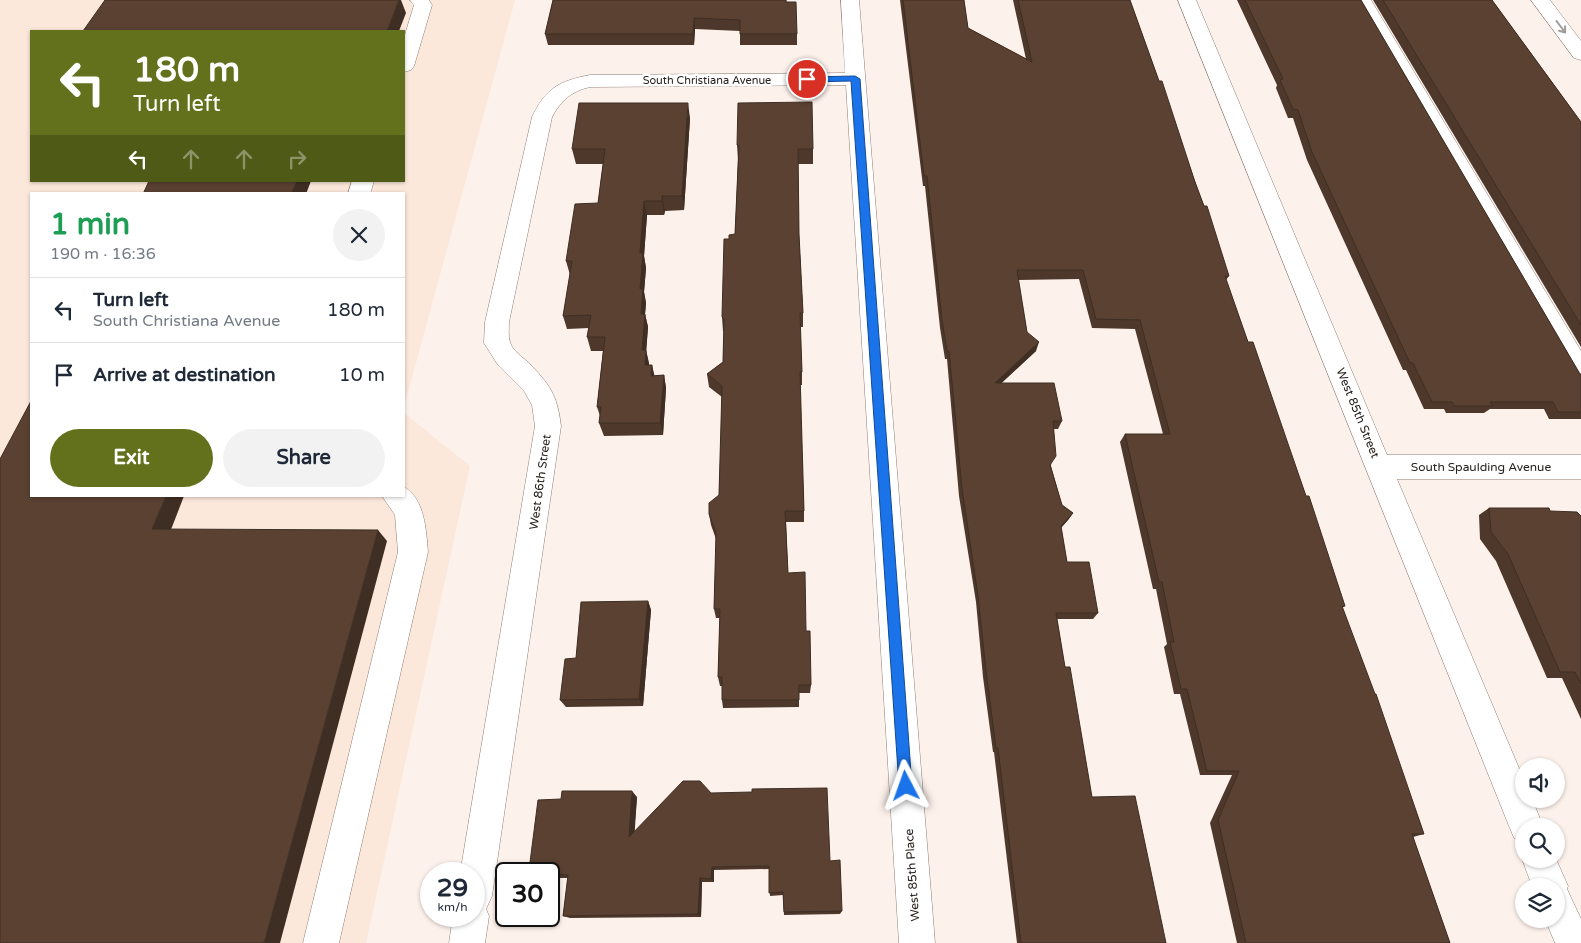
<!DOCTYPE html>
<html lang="en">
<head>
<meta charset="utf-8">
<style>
  body { margin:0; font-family:"Varela Round",sans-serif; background:#f2f2f3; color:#1f2937; height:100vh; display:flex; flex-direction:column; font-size:19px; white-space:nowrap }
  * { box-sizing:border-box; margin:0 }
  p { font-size:16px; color:#747a83 }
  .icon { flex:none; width:28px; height:28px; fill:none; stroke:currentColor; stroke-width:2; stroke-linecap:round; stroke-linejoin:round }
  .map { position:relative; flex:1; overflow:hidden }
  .drawer { position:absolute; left:30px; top:192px; width:375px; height:305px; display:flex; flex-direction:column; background:#fff; border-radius:0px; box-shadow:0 1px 4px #0004 }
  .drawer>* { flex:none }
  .top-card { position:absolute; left:30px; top:30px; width:375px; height:152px; border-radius:0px; box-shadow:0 1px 4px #0004; background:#63711c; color:#fff; overflow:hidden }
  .controls { position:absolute; left:1515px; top:758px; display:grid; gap:10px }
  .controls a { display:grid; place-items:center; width:50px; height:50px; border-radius:50%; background:#fff; box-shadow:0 1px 4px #0004; font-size:25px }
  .speed { position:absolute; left:420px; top:862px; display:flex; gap:10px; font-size:25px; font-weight:700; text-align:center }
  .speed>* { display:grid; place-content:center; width:65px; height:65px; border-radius:50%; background:#fff; box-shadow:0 1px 4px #0004; line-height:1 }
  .speed small { font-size:12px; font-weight:400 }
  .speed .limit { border:2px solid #111; border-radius:8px; background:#fff; color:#111 }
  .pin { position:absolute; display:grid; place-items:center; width:42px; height:42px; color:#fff; margin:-21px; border:2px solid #fff; border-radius:50%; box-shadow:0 1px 5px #0007 }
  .me { position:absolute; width:55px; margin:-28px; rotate:356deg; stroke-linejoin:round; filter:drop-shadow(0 0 4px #0008) }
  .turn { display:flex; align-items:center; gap:18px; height:105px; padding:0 20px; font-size:22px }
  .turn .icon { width:65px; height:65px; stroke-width:2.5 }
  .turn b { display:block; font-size:35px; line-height:42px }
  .lanes { display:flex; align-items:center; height:48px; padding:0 20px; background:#0003; justify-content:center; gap:25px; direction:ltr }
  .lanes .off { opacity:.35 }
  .round { display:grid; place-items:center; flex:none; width:52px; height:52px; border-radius:26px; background:#f2f2f3 }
  .summary { display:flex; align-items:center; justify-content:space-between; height:85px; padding:0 20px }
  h1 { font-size:30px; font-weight:700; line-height:38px; color:#1e9e55 }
  .cta { display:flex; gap:10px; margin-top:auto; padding:10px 20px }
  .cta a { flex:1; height:58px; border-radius:30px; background:#63711c; color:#fff; font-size:20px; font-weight:700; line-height:58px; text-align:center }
  .cta a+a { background:#f2f2f3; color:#1f2937 }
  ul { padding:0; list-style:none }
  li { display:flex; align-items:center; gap:15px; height:65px; padding:0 20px; border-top:1px solid #e0e1e3 }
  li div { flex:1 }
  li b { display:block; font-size:19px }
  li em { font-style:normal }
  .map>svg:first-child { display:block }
</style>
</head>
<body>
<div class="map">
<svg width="1581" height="943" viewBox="0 0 1581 943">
  <rect width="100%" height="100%" fill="#fdf1eb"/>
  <path fill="#fce7db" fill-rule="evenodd" d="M 0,0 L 515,0 L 404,407 L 404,194 L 31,194 L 31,496 L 404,496 L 404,413 L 470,466 L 366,943 L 0,943 ZM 31,31 L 404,31 L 404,181 L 31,181 Z"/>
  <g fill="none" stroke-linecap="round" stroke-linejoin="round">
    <g stroke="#8f7f75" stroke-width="1">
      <g id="minor">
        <path d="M 410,0 L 429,0 L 432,5 L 414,66 L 411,70 L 404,72 L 404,38 L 414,5 Z"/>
        <path d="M 841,0 L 859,0 L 935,943 L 899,943 L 846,85 L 590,87 C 572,91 561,100 552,117 L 509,322 C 509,328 508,336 510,342 C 512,350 522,357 528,362 C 550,385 557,394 561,426 L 492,896 L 486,909 L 489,916 L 485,943 L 449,943 L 453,916 L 474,916 L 474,874 L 460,874 L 535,426 L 532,405 L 524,391 L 498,365 L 484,343 L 485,322 L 532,117 C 546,88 559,81 590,75 L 845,73 Z"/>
        <path d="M 1178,0 L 1196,0 L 1387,455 L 1581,455 L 1581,479 L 1397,479 L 1524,780 L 1524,799 L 1532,799 L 1543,826 L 1524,826 L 1524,842 L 1514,838 L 1509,826 Z"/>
        <path d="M 1353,0 L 1371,0 L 1581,351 L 1581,383 L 1572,380 Z"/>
        <path d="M 1531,0 L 1550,0 L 1581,41 L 1581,60 L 1574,58 Z"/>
        <path d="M 352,181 L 374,181 L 370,194 L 348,194 Z"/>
        <path d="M 404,487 C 425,499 426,530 428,552 L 339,943 L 303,943 L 398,552 L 395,515 L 382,496 L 404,496 Z"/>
        <path d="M 1524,854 L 1524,859 L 1556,859 L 1568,886 L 1567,889 L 1581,919 L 1581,943 L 1555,943 L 1545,919 L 1556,919 L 1556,886 L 1532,886 L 1522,859 Z"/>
      </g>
    </g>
    <use href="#minor" fill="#fff" fill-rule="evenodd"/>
  </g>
  <g fill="#4d382b">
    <path d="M 553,0 L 786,0 L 797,34 L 797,45 L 740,45 L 740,31 L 695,29 L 694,45 L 548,45 L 545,34 Z"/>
    <path d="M 900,0 L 964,0 L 968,28 L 1026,59 L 1013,0 L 1130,0 L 1229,276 L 1226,280 L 1248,342 L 1306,496 L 1345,606 L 1342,608 L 1424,834 L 1413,837 L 1450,943 L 1237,943 L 1210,823 L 1232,775 L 1200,775 L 1180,694 L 1174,694 L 1164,647 L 1167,644 L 1156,589 L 1153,589 L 1120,442 L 1125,434 L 1163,434 L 1135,329 L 1092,328 L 1079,279 L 1018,280 L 1027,332 L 1036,351 L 1001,383 L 1062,421 L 1058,429 L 1054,429 L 1051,466 L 1062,505 L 1073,513 L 1068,520 L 1061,528 L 1067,562 L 1098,613 L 1093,619 L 1057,619 L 1065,667 L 1092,797 L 1166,943 L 1017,943 L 994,752 L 993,752 L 983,677 L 976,602 L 959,496 L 947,359 L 945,359 L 940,328 L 925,186 L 923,186 Z"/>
    <path d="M 1237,0 L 1361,0 L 1580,374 L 1581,374 L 1581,419 L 1549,419 L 1544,409 L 1490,409 L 1484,413 L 1446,413 L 1444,409 L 1424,409 L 1406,370 L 1403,370 L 1307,160 L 1293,118 L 1288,118 L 1276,88 L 1277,85 Z"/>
    <path d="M 1373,0 L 1492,0 L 1581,122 L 1581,347 Z"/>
    <path d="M 690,118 L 684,210 L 665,211 L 664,215 L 647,215 L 644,256 L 646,268 L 644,292 L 646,303 L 645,314 L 648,327 L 646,350 L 649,365 L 652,365 L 654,376 L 664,375 L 666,388 L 663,435 L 604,436 L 599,423 L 600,416 L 597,407 L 603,351 L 591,351 L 587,337 L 589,328 L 567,329 L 563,316 L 570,275 L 566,261 L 598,203 L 603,164 L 576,164 L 572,149 Z"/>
    <path d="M 737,145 L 813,149 L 813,164 L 798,164 L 799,234 L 803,313 L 803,327 L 800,327 L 802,372 L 802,385 L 800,385 L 804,511 L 804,522 L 786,522 L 788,573 L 806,631 L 811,685 L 810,693 L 799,693 L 799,707 L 723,708 L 722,700 L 722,686 L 720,686 L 718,677 L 720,618 L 716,618 L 714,609 L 716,539 L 711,525 L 709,514 L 719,495 L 722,397 L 709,387 L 707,374 L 723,362 L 724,331 L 723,331 L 722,317 L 729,239 L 735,234 L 738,160 Z"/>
    <path d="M 1489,508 L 1550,511 L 1581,516 L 1581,719 L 1562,678 L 1547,678 L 1496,561 L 1480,539 L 1479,515 Z"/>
    <path d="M 648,601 L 651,610 L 643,706 L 566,707 L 560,700 L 576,658 Z"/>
    <path d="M 711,793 L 830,861 L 842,911 L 840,914 L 784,915 L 783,895 L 770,896 L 769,869 L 714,870 L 714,882 L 702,882 L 701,917 L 570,918 L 563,916 L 568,878 L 560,878 L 553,874 L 554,873 L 536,874 L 529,870 L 561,799 L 637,797 L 634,832 Z"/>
  </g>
  <g fill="#3f2e23">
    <path d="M 399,0 L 401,0 L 406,13 L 399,31 L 387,31 Z"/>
    <path d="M 694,18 L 695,29 L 694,45 L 693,34 Z"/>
    <path d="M 688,103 L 690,118 L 684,210 L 682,196 Z"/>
    <path d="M 297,181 L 311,181 L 306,194 L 291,194 Z"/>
    <path d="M 662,196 L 665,211 L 664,215 L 662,201 Z"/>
    <path d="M 644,201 L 647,215 L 644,256 L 646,268 L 644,292 L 646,303 L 645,314 L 648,327 L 646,355 L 646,350 L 649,363 L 648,378 L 642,350 L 641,314 L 640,289 L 640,253 Z"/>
    <path d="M 1039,342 L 1036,351 L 992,392 L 995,383 Z"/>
    <path d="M 652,365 L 655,378 L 651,376 Z"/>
    <path d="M 664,375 L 666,388 L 663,435 L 660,423 Z"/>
    <path d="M 166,496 L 184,496 L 167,540 L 152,529 Z"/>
    <path d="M 1073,513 L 1068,520 L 1056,533 L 1061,526 Z"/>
    <path d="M 378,530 L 387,541 L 280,943 L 264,943 Z"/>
    <path d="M 648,601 L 651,610 L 643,706 L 639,699 Z"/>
    <path d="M 632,791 L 637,797 L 634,842 L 629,837 Z"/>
    <path d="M 712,867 L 714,870 L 714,882 L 711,879 Z"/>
    <path d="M 700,878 L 702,882 L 701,917 L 698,914 Z"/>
  </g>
  <g fill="#5a4132" stroke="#3f2e23">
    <path d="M 105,0 L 399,0 L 387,31 L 83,31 Z"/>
    <path d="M 553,0 L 786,0 L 786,2 L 796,2 L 797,34 L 740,34 L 740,20 L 694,18 L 693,34 L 545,34 Z"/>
    <path d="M 903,0 L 964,0 L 968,28 L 1032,62 L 1018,0 L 1130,0 L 1159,81 L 1162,81 L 1195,182 L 1204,206 L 1207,206 L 1229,276 L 1225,276 L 1248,342 L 1253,342 L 1306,496 L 1309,496 L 1345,606 L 1342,606 L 1375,694 L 1376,694 L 1424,834 L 1412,834 L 1450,943 L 1246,943 L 1218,820 L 1239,771 L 1207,771 L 1187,689 L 1181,689 L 1170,642 L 1174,642 L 1162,582 L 1159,582 L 1125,434 L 1170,434 L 1140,320 L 1096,319 L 1083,270 L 1017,270 L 1027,332 L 1039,342 L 995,383 L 1054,383 L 1062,421 L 1053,421 L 1056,456 L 1050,465 L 1062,505 L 1073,513 L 1061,526 L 1067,562 L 1089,562 L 1098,613 L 1056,613 L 1065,667 L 1070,667 L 1092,797 L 1135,796 L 1166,943 L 1021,943 L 998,748 L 996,748 L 986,671 L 978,596 L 962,489 L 949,351 L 947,351 L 942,320 L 927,176 L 924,176 Z"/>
    <path d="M 1245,0 L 1361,0 L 1580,374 L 1581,374 L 1581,412 L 1558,412 L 1553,402 L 1490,402 L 1493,406 L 1454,406 L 1452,402 L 1432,402 L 1413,363 L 1410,363 L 1396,333 L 1312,152 L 1298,110 L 1293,109 L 1280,80 L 1283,79 Z"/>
    <path d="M 1383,0 L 1492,0 L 1581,122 L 1581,325 Z"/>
    <path d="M 812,102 L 813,149 L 798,149 L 799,234 L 803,313 L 800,313 L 802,372 L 800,372 L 804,511 L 785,511 L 788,573 L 805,572 L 806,631 L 810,631 L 811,685 L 799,685 L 799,700 L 722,700 L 722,677 L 718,677 L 720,609 L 714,609 L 716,533 L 709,514 L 709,503 L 719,495 L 722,386 L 707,374 L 723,362 L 724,319 L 722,317 L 724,239 L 729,239 L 729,235 L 735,234 L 739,145 L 737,145 L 738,103 Z"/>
    <path d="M 579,103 L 688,103 L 682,196 L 662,196 L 662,201 L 644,201 L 640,253 L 643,253 L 640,289 L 643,289 L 641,314 L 645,314 L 642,350 L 646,350 L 645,365 L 652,365 L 651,376 L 664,375 L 660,423 L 599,423 L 601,407 L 597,407 L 605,337 L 587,337 L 591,315 L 563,316 L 572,261 L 566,261 L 575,204 L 598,203 L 605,149 L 572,149 Z"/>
    <path d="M 149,181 L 297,181 L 291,194 L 143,194 Z"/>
    <path d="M 31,401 L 31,496 L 166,496 L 152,529 L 378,530 L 264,943 L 0,943 L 0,459 Z"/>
    <path d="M 1489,508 L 1549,508 L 1550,511 L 1577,512 L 1581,516 L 1581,684 L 1575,672 L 1560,672 L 1508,554 L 1491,532 Z"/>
    <path d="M 648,601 L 639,699 L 560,700 L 565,659 L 576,658 L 581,602 Z"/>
    <path d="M 683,781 L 700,781 L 711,793 L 752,792 L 752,789 L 827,788 L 830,861 L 840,860 L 842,911 L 784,912 L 783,892 L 769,893 L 769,866 L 712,867 L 711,879 L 700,878 L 698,914 L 563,916 L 568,875 L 553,874 L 554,869 L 529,870 L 538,800 L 561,799 L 562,791 L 632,791 L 629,837 Z"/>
  </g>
  <defs><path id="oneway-shaft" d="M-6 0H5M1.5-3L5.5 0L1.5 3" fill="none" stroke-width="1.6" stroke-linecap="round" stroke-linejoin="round" transform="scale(1.25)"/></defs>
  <use stroke="#9e9b99" href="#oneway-shaft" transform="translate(1561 27) rotate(53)"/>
  <path fill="#1a73e8" stroke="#114b97" d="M 855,76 L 860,79 L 912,786 L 910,791 L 906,793 L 901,791 L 899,786 L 851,81 L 807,82 L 803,79 L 807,77 Z"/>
  <g text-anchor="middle" stroke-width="5" stroke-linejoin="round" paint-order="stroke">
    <g font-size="11" fill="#27211d" stroke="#fff">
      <text x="707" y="84">South Christiana Avenue</text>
    </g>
    <g font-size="12" fill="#27211d" stroke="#fff">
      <text transform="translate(1358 413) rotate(68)" y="4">West 85th Street</text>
      <text x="1481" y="471">South Spaulding Avenue</text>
      <text transform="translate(540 482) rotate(-82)" y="4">West 86th Street</text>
      <text transform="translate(912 875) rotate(-94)" y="4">West 85th Place</text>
    </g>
  </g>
</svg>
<div class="controls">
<a><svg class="icon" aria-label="sound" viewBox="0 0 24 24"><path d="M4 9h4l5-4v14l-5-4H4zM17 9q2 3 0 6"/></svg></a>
<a><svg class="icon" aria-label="search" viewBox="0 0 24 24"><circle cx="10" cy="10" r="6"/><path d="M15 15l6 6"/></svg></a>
<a><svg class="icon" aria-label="layers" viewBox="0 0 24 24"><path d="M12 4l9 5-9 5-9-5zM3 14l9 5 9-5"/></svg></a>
</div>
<div class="speed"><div>29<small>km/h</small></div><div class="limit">30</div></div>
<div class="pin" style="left:807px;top:79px;background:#d93025"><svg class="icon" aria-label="arrive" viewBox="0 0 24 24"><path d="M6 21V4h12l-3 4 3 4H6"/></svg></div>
<svg class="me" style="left:906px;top:786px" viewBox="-20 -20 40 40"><path d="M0-17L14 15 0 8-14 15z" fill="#1a73e8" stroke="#fff" stroke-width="4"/></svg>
<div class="top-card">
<div class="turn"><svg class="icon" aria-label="left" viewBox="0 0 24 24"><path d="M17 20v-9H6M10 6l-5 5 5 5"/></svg><div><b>180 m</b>Turn left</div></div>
<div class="lanes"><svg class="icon" aria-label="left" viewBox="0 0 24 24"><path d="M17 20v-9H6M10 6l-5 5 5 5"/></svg><svg class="icon off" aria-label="ahead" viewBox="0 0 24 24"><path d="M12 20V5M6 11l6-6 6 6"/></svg><svg class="icon off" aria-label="ahead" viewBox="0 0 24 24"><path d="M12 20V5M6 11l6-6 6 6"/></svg><svg class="icon off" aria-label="right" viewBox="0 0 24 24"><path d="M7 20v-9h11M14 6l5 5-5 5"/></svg></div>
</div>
<section class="drawer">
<div class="summary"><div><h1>1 min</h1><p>190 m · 16:36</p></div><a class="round"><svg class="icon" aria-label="close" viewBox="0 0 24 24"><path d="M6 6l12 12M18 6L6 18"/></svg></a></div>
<ul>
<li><svg class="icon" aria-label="left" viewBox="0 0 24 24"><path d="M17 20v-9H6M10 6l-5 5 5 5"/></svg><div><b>Turn left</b><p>South Christiana Avenue</p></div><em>180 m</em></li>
<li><svg class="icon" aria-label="arrive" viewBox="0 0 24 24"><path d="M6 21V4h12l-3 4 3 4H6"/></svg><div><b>Arrive at destination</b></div><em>10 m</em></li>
</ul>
<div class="cta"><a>Exit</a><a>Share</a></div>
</section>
</div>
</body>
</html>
